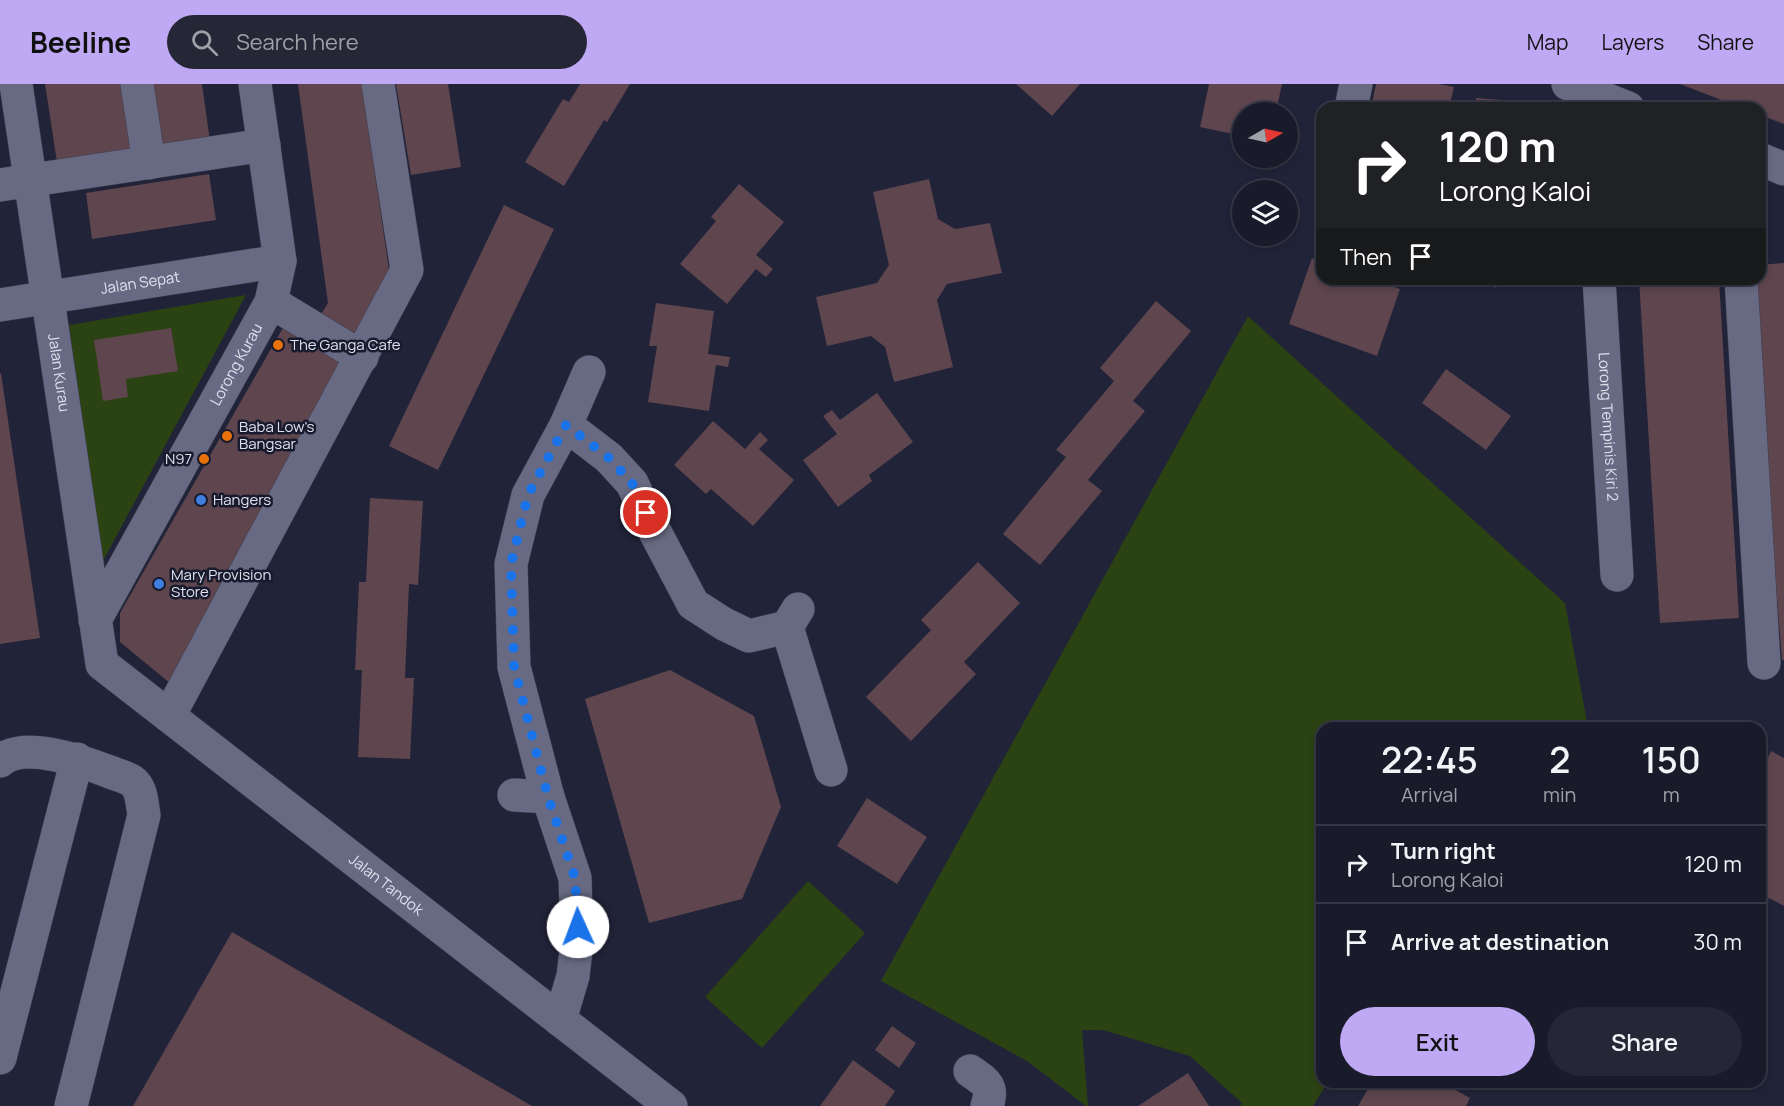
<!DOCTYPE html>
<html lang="en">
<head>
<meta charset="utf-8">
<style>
  body { margin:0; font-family:Manrope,sans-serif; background:#262736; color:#f1f3f6; height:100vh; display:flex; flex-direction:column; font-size:22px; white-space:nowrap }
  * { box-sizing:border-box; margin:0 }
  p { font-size:20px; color:#9fa1a8 }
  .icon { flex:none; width:33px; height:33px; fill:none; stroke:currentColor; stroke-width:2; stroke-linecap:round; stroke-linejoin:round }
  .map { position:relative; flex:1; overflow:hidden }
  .drawer { position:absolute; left:1316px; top:638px; width:450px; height:366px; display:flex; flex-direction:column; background:#191a2a; border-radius:18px; box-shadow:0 3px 9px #0003,0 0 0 2px #373847 }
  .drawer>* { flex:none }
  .hud { position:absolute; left:1316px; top:18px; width:450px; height:183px; border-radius:18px; box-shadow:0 3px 9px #0003,0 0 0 2px #373847; background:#202124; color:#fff; overflow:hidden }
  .needle { width:39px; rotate:81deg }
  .controls { position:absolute; left:1232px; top:18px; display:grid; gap:12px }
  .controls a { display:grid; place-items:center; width:66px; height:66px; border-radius:50%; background:#191a2a; box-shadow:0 3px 9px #0003,0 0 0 2px #373847; font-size:30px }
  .pin { position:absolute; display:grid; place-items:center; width:51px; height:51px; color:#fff; margin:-26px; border:3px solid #fff; border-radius:50%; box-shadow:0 2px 6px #0007 }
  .me { position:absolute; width:66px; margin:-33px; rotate:358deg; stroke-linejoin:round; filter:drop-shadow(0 0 4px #0008) }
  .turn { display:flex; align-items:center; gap:21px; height:126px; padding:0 24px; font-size:27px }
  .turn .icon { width:78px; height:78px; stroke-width:2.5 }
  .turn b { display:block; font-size:42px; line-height:51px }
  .then { display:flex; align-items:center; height:57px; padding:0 24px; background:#0003; gap:12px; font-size:22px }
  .eta { display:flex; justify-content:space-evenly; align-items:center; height:102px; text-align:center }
  .eta b { font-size:36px; font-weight:600; line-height:42px }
  .primary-button { display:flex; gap:12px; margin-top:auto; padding:12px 24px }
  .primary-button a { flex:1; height:69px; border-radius:36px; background:#bfa8f4; color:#111; font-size:24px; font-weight:600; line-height:69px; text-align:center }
  .primary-button a+a { background:#262736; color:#f1f3f6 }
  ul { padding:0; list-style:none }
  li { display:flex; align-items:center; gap:18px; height:78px; padding:0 24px; border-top:2px solid #373847 }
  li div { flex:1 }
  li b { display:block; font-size:22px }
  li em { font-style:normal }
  header { display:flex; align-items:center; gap:36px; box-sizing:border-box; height:84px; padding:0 30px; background:#bfa8f4; color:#111 }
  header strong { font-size:28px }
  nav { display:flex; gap:33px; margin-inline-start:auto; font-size:21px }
  .search { width:420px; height:54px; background:#262736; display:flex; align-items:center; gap:15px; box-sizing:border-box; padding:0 21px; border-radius:33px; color:#9fa1a8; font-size:22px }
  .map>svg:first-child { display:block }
</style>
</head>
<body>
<header>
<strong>Beeline</strong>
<div class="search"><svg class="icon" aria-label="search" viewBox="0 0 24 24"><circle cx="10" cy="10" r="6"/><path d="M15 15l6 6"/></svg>Search here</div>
<nav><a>Map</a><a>Layers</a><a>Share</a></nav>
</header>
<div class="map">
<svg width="1784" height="1022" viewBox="0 0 1784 1022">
  <rect width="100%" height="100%" fill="#212338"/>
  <g fill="#2b4212">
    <path d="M 246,211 L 103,477 L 69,241 Z"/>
    <path d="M 1248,232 L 1565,519 L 1588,643 L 1322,644 L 1322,998 L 1328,998 L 1313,1022 L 1240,1022 L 1242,1019 L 1190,972 L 1103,946 L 1082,946 L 1088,1022 L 1086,1022 L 1027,977 L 881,897 Z"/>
    <path d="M 808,797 L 865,849 L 762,964 L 705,913 Z"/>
  </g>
  <g fill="#5e454e">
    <path d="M 45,0 L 122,0 L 133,66 L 57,78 Z"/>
    <path d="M 144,0 L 202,0 L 210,57 L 155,66 Z"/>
    <path d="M 298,0 L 362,0 L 392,207 L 361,263 L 317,237 L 328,219 Z"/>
    <path d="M 396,0 L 448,0 L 461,83 L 411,91 Z"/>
    <path d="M 580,0 L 630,0 L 607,38 L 604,36 L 564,102 L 525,78 L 563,15 L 569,18 Z"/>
    <path d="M 1016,0 L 1080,0 L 1052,32 Z"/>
    <path d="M 1209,0 L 1282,0 L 1276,28 L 1242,28 L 1242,52 L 1200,43 Z"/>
    <path d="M 1376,0 L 1439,0 L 1454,3 L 1449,24 L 1371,24 Z"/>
    <path d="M 1680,0 L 1784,0 L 1784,40 L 1760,31 L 1760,24 L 1742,24 Z"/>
    <path d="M 1476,14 L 1516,17 L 1521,24 L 1476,24 Z"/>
    <path d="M 209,90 L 216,136 L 92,155 L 86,109 Z"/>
    <path d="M 929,95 L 938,135 L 955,145 L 990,139 L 1002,189 L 947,200 L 937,216 L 953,283 L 894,298 L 885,263 L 871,252 L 827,262 L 816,213 L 877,199 L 889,181 L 873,108 Z"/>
    <path d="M 739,100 L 784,138 L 756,171 L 773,185 L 766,193 L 756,185 L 727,220 L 680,180 L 716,137 L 711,133 Z"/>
    <path d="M 504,121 L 554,145 L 438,386 L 389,362 Z"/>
    <path d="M 1312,174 L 1322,178 L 1322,195 L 1370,195 L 1400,205 L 1377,272 L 1289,240 Z"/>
    <path d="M 1784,179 L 1784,576 L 1782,576 L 1751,195 L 1760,195 L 1760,181 Z"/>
    <path d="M 1479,195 L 1501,195 L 1496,204 Z"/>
    <path d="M 1639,195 L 1719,195 L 1739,534 L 1660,539 Z"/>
    <path d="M 1156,217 L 1191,247 L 1133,317 L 1145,327 L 1088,396 L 1102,407 L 1040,481 L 1003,450 L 1066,373 L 1056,366 L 1114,297 L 1100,284 Z"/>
    <path d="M 656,219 L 714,227 L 708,270 L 730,273 L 728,283 L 716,281 L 709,327 L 648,318 L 657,262 L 649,262 Z"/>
    <path d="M 288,235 L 356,275 L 171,600 L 120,558 L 120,529 Z"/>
    <path d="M 171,244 L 178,287 L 126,295 L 128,313 L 103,317 L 94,256 Z"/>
    <path d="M 1446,285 L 1511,332 L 1486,366 L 1422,319 Z"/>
    <path d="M 1,289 L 40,554 L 0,560 L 0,290 Z"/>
    <path d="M 877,309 L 913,358 L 869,391 L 872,397 L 838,423 L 803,376 L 837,350 L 823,332 L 832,326 L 840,336 Z"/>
    <path d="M 713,337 L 745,365 L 760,348 L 768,356 L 759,365 L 794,396 L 753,442 L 711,405 L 706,410 L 674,381 Z"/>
    <path d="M 370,414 L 423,417 L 418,501 L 409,500 L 405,594 L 414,594 L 410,675 L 358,673 L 362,586 L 355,586 L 359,498 L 366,498 Z"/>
    <path d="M 978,478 L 1020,519 L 964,578 L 976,590 L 911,657 L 866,613 L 931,546 L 921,536 Z"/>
    <path d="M 670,586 L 754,632 L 781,723 L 742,815 L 649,839 L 585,615 Z"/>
    <path d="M 1771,667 L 1784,674 L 1784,822 L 1769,814 L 1760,833 L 1760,690 Z"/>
    <path d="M 867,714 L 927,753 L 897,800 L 837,762 Z"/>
    <path d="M 232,848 L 532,1022 L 133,1022 Z"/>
    <path d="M 892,942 L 916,959 L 899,984 L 875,966 Z"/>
    <path d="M 853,976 L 895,1007 L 885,1022 L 820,1022 Z"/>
    <path d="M 1188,989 L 1209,1022 L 1138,1022 Z"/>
    <path d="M 1372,998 L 1441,998 L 1470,1014 L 1466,1022 L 1358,1022 Z"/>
  </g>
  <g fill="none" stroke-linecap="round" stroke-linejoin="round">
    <g stroke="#3e3f50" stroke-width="34">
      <g id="minor">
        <path id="s1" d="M 16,0 L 102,580 L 671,1022"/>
        <path d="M 137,0 L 149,79"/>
        <path d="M 1568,0 L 1628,24"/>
        <path d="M 1351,24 L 1356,0"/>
        <path d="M 1760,75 L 1784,85"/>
        <path d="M 0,101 L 264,61"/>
        <path id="s2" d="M 1599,195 L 1617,491"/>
        <path d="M 1741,195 L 1764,579"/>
        <path d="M 271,218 L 362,273"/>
        <path id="s3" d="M 0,221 L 280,177"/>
        <path d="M 566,341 L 609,374 L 632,399 L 653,444 L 693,520 L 724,540 L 749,552 L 787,543 L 798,525"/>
        <path id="s4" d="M 95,536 L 271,218 L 280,177 L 255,0"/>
        <path d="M 787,543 L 831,686"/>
        <path d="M 169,632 L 407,186 L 378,0"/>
        <path d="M 0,677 C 24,656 84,678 110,688 C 117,691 126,693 132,697 C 142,704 142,720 144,731 L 71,1022"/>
        <path d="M 514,711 L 548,713"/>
        <path d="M 560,936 L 573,892 L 577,858 L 575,794 L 548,713 L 514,583 L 511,480 L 528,411 L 566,341 L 589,288"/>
        <path d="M 0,974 L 77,675"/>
        <path d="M 970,987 C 986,998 994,1002 987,1022"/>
      </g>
    </g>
    <use href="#minor" stroke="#676a82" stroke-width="33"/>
  </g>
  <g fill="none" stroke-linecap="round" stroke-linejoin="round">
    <path stroke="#1a73e8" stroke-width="10" stroke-dasharray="0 18" d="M 578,843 L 575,794 L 548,713 L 514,583 L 511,480 L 528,411 L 566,341 L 609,374 L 632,399 L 646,429"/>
  </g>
  <g fill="#e8710a" stroke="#181a2d" stroke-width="2">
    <circle cx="278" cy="261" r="6"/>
    <circle cx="227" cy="352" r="6"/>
    <circle cx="204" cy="375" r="6"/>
  </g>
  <g fill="#3f7fe0" stroke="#181a2d" stroke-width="2">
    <circle cx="201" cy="416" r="6"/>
    <circle cx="159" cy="500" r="6"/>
  </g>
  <g text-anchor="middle" stroke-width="5" stroke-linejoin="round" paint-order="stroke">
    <g font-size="15" fill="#dee0ee" stroke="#181a2d">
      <text dy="5" stroke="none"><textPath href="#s3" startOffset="142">Jalan Sepat</textPath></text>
      <text dy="5" stroke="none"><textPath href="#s4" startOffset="292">Lorong Kurau</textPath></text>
      <text dy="5" stroke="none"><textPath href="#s1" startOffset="292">Jalan Kurau</textPath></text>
      <text dy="5" stroke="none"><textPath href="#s2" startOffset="148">Lorong Tempinis Kiri 2</textPath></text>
      <text dy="5" stroke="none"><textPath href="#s1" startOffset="946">Jalan Tandok</textPath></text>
    </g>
    <g font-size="15" fill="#dee0ee" stroke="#181a2d" text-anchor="start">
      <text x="290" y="266">The Ganga Cafe</text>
      <text x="239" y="348">Baba Low's<tspan x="239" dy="17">Bangsar</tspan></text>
      <text x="192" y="380" text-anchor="end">N97</text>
      <text x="213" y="421">Hangers</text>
      <text x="171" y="496">Mary Provision<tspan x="171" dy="17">Store</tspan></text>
    </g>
  </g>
</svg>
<div class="controls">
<a><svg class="needle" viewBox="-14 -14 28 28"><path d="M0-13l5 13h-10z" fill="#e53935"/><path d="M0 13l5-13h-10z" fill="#9fa1a8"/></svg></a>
<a><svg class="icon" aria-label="layers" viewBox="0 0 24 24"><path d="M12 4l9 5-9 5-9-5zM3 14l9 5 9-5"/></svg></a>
</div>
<div class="pin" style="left:646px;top:429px;background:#d93025"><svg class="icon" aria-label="arrive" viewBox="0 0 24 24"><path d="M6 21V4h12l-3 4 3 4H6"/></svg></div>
<svg class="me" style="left:578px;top:843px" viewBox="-20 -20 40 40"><circle r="19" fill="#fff"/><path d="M0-13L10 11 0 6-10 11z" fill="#1a73e8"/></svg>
<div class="hud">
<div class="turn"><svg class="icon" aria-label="right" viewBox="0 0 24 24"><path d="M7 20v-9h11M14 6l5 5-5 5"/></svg><div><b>120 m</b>Lorong Kaloi</div></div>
<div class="then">Then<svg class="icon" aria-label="arrive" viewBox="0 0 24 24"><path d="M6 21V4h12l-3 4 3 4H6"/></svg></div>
</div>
<section class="drawer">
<div class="eta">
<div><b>22:45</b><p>Arrival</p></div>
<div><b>2</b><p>min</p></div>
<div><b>150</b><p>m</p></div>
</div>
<ul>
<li><svg class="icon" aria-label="right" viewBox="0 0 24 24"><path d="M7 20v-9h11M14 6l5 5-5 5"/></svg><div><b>Turn right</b><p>Lorong Kaloi</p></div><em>120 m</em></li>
<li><svg class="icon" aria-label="arrive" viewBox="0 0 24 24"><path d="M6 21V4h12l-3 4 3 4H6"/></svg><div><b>Arrive at destination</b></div><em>30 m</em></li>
</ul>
<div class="primary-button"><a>Exit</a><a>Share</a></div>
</section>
</div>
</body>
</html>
